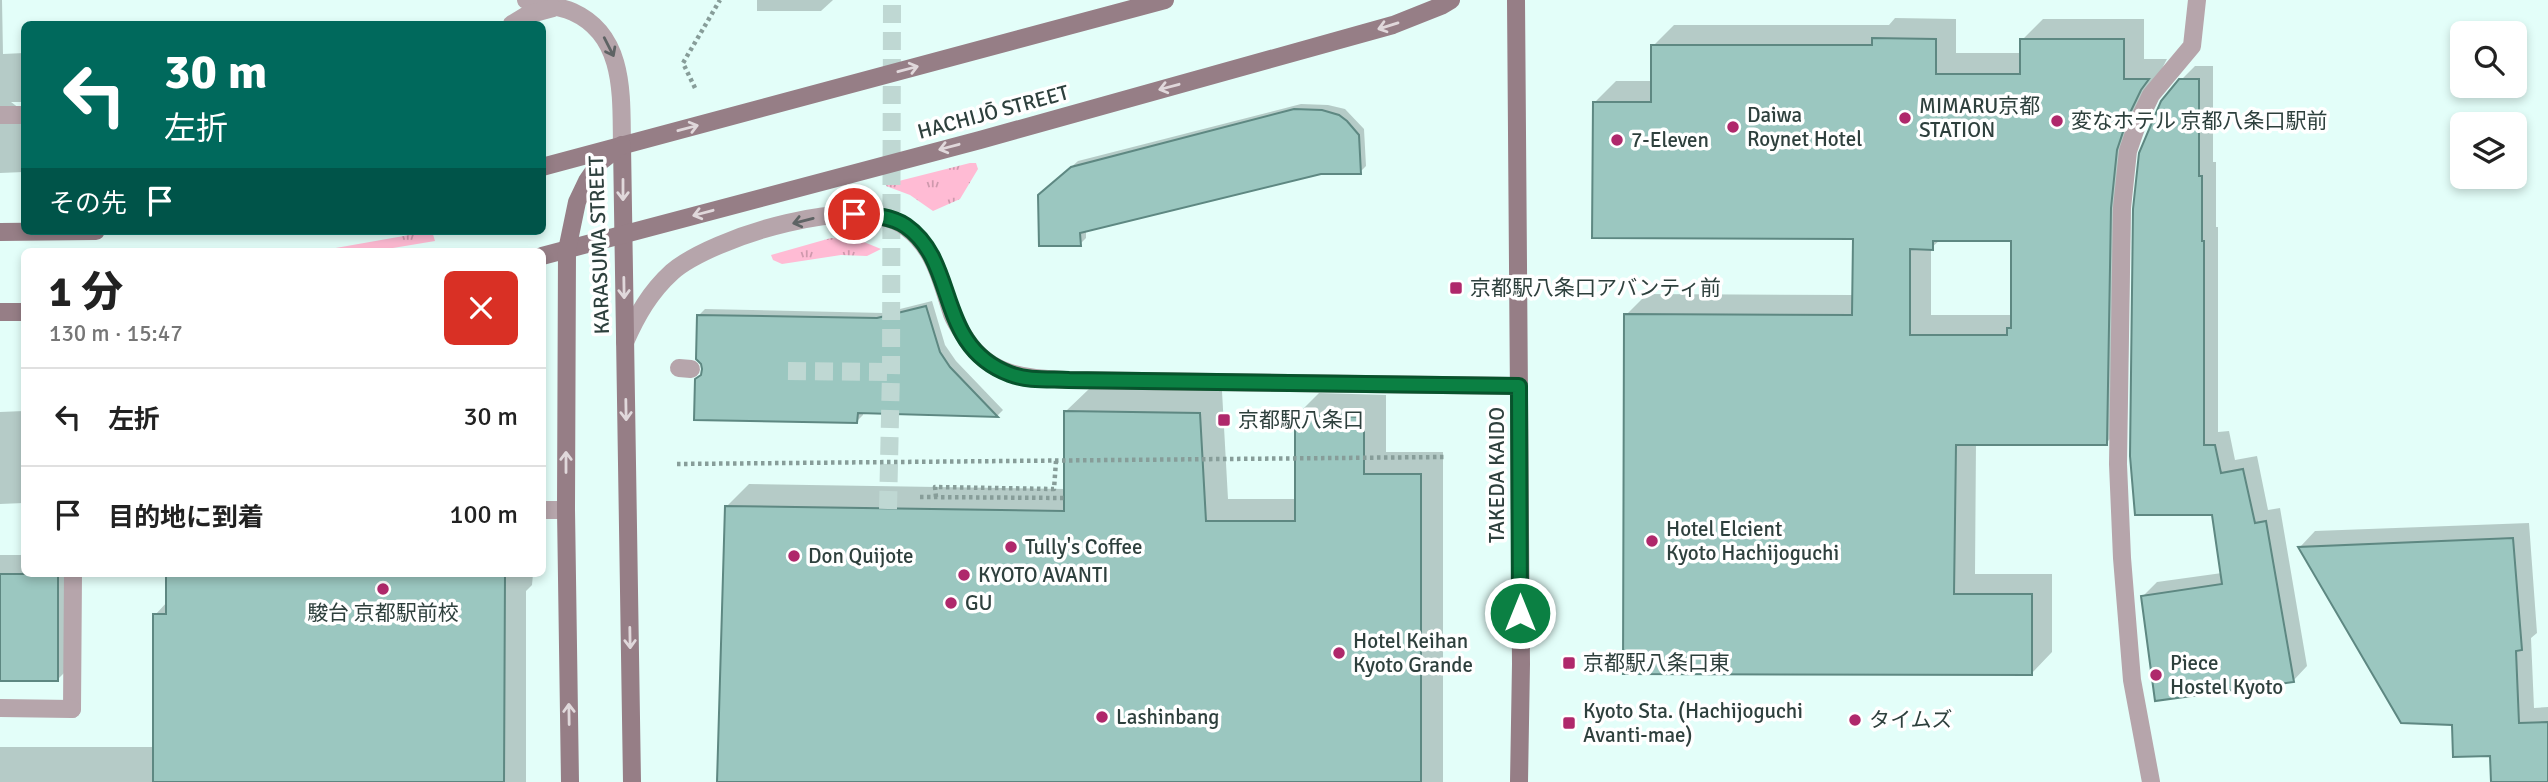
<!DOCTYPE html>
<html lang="ja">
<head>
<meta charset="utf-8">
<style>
  body { margin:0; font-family:Signika,"Noto Sans JP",sans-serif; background:#f2f2f2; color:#222; height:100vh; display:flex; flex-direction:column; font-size:26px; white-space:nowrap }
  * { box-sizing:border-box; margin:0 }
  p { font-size:23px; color:#767676 }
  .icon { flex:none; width:38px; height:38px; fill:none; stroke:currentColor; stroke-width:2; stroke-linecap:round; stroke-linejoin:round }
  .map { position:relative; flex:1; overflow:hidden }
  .panel { position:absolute; left:21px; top:248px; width:525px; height:329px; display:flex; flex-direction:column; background:#fff; border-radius:10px; box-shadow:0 4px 10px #0003 }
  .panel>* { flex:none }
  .guide { position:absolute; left:21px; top:21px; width:525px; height:214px; border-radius:10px; box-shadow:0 4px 10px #0003; background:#00695c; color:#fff; overflow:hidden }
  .controls { position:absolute; left:2450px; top:21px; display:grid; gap:14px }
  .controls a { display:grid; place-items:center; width:77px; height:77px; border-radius:10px; background:#fff; box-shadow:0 4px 10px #0003; font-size:35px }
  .pin { position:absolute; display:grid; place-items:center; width:60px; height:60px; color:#fff; margin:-30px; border:4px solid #fff; border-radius:50%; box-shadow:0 2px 7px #0007 }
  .me { position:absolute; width:77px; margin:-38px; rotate:0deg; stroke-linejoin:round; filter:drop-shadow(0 0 5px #0008) }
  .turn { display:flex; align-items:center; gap:24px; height:147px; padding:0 28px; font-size:32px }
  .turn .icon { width:91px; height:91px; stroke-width:2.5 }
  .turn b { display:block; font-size:49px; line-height:60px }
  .then { display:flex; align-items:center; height:66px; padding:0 28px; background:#0003; gap:14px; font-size:26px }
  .round { display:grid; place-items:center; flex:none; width:74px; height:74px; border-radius:10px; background:#f2f2f2 }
  .head { display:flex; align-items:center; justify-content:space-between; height:119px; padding:0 28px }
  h1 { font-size:42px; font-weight:800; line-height:52px }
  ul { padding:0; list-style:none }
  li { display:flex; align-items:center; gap:21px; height:98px; padding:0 28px; border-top:2px solid #e0e0e0 }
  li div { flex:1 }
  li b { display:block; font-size:26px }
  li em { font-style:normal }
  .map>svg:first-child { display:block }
</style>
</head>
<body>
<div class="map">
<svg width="2548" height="782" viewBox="0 0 2548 782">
  <defs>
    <pattern id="grass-tufts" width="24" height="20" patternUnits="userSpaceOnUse" patternTransform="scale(1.75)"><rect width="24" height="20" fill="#ffbbd4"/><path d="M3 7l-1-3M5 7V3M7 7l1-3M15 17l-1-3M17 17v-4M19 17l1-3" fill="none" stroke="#cf99ad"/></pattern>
  </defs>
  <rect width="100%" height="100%" fill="#e3fef9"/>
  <g fill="url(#grass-tufts)">
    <path d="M 970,163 L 976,163 L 978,169 L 960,199 L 933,211 L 910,195 L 886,186 L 887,184 Z"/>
    <path d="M 432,231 L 435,241 L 369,252 L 313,252 Z"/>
    <path d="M 831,238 L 859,240 L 881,249 L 867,256 L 841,255 L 782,264 L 773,260 L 771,255 Z"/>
  </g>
  <g fill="#0003" fill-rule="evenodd">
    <path d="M 0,0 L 2,0 L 3,54 L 24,53 L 24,102 L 11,102 L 19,108 L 24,108 L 24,172 L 0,173 Z"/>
    <path d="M 757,0 L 833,0 L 821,11 L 757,11 Z"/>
    <path d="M 1895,18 L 1956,19 L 1956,53 L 2022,53 L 2022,40 L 2043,19 L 2144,19 L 2144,59 L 2167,59 L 2148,95 L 2137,127 L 2131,186 L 2127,422 L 2106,443 L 1976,443 L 1975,574 L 2052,574 L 2052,652 L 2032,673 L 1626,315 L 1647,294 L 1854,295 L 1855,237 L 1595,102 L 1616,81 L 1653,81 L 1653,46 L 1674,25 L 1889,25 ZM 1940,240 L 2012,240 L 2012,315 L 1931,315 L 1931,248 Z"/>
    <path d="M 2195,66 L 2213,66 L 2213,162 L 2216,162 L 2216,227 L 2218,227 L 2218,432 L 2229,431 L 2235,460 L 2257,456 L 2268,510 L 2280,508 L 2307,666 L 2293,681 L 2142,597 L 2157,582 L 2222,573 L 2214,514 L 2137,514 L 2180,81 Z"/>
    <path d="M 1301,104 L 1328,105 L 1345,109 L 1364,129 L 1366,166 L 1360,172 L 1321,172 L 1086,230 L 1086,238 L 1080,244 L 1046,189 L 1078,161 Z"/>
    <path d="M 932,301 L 945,345 L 956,361 L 1003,410 L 998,415 L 863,412 L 863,415 L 857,421 L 703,375 L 699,315 L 705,309 L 884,313 Z"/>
    <path d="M 1089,389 L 1222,391 L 1228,499 L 1296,499 L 1296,416 L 1319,393 L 1386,395 L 1386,452 L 1443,452 L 1443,782 L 718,782 L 726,507 L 749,484 L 1066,489 L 1066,411 Z"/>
    <path d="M 24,411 L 24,503 L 0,504 L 0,412 Z"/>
    <path d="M 2529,523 L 2537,633 L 2531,638 L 2534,708 L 2548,707 L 2548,782 L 2493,782 L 2492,754 L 2454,723 L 2402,722 L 2300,547 L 2315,531 Z"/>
    <path d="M 0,555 L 24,555 L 24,574 L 79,574 L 80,657 L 57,680 L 0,680 Z"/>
    <path d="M 171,574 L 533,574 L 532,585 L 526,591 L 526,782 L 0,782 L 0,747 L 154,747 L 155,615 L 168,601 L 168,577 Z"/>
  </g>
  <g fill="#9bc7c0" stroke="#5e8882" stroke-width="2" fill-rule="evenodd">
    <path d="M 1872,38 L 1936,39 L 1936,74 L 2020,74 L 2020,39 L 2124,39 L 2124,79 L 2149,79 L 2141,90 L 2128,117 L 2117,150 L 2111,208 L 2107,445 L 1956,445 L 1954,594 L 2032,594 L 2032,675 L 1623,674 L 1624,314 L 1852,315 L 1853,239 L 1592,238 L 1593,102 L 1651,102 L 1651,45 L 1872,45 ZM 1933,241 L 2011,241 L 2011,328 L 2007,328 L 2007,335 L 1910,335 L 1910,249 L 1933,250 Z"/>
    <path d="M 2179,79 L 2199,79 L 2199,176 L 2202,176 L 2202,241 L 2204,241 L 2204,445 L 2215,445 L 2221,473 L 2243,469 L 2255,523 L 2266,521 L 2294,682 L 2155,701 L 2141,596 L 2222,584 L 2212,515 L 2135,515 L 2130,456 L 2133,209 L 2139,153 L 2161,101 Z"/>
    <path d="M 1294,109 L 1322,110 L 1339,115 L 1347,121 L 1359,135 L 1361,174 L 1321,174 L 1080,233 L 1081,246 L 1039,246 L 1038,195 L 1071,167 Z"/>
    <path d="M 926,306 L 940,352 L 950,367 L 998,417 L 858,413 L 857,423 L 694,420 L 695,379 L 701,375 L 702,369 L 701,364 L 696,359 L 697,315 L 877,318 Z"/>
    <path d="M 1064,411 L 1200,413 L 1206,521 L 1295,521 L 1295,415 L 1364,417 L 1364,474 L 1421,474 L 1421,782 L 717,782 L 725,506 L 1064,511 Z"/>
    <path d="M 2513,538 L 2522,650 L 2516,651 L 2519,723 L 2548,722 L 2548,782 L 2491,782 L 2490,756 L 2453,757 L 2452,725 L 2401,723 L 2298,547 Z"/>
    <rect x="0" y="574" width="58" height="107"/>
    <path d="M 255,574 L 505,574 L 504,782 L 153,782 L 153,614 L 166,614 L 166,576 L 254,576 Z"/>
  </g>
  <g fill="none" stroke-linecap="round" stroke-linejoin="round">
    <g stroke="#bfd8d3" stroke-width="18" stroke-dasharray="18 9" stroke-linecap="butt">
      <path d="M 788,371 L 891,372"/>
      <path d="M 888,509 L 891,372 L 892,0"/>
    </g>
    <g stroke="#879d99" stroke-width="4.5" stroke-dasharray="3.5 3.5" stroke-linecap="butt">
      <path d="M 695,88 L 683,63 L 720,0"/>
      <path d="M 677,464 L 1445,457"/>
      <path d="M 920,497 L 1064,498"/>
      <path d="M 936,497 L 935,487 L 1054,489 L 1056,461"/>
    </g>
    <g stroke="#b6a5ab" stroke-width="18">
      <path d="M 526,0 C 542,4 559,6 573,12 C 626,36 621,97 622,145"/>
      <path d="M 512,24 L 527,15 L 553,8"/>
      <path d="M 0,115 L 24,115"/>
      <path d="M 625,342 C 637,315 650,292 672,272 C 712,237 861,191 907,228 C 934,248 941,280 951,311 C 953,319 959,327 963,334 C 988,377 1024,378 1068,380 L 1519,386"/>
      <path d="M 542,510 L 566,510"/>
      <path d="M 72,709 L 73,574"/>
      <path d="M 2151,782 L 2132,680 L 2122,558 L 2118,464 L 2122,208 L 2128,151 L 2138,122 L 2151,95 L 2192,46 L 2197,0"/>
    </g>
    <g stroke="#b6a5ab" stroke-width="18">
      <path d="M 679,368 L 691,369"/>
      <path d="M 0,708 L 72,709"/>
    </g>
    <g stroke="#967e86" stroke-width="18">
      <path d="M 1516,0 L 1521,664 L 1519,782"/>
      <path d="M 622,145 L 632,782"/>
      <path d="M 542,167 L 1165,0"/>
      <path d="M 0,232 L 96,231"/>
      <path d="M 542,256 L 980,140 L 1393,25 L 1441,6 L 1451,0"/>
      <path d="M 0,312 L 24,312"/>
      <path d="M 570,782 L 566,510 L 567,250 L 577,202 L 587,181 L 600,162 L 622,145"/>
    </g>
  </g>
  <defs><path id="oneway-shaft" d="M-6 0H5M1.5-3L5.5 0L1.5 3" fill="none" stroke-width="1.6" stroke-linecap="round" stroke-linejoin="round" transform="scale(1.75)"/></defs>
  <g stroke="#e0d8db">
    <use href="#oneway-shaft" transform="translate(1388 26) rotate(163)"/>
    <use href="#oneway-shaft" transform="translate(908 69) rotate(-15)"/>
    <use href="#oneway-shaft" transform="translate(1169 87) rotate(165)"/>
    <use href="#oneway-shaft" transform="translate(688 128) rotate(-15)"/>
    <use href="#oneway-shaft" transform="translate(949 147) rotate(165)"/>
    <use href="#oneway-shaft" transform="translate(623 190) rotate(90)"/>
    <use href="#oneway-shaft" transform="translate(703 213) rotate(165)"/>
    <use href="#oneway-shaft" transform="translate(624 288) rotate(89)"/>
    <use href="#oneway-shaft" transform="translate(626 410) rotate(89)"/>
    <use href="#oneway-shaft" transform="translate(566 462) rotate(-90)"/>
    <use href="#oneway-shaft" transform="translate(630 638) rotate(89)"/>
    <use href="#oneway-shaft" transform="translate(569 714) rotate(-91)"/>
  </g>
  <g stroke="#5e6364">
    <use href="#oneway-shaft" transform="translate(609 47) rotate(63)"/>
    <use href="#oneway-shaft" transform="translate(803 221) rotate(166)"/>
  </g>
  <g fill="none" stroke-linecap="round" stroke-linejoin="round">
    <g stroke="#07532c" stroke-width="18">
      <path id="route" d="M 854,214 C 871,215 891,216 906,226 C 959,263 935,346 1010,374 C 1028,381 1050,379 1069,380 L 1519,386 L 1520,613"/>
    </g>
    <use href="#route" stroke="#0b8043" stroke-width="12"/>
  </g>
  <g fill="#af286b" stroke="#fff" stroke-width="2.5">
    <circle cx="1905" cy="118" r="7"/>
    <circle cx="2057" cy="121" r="7"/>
    <circle cx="1733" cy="127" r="7"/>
    <circle cx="1617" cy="140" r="7"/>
    <rect x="1449" y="281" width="14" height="14" rx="3.5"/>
    <rect x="1217" y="413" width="14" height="14" rx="3.5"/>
    <circle cx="1652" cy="541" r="7"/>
    <circle cx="1011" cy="547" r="7"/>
    <circle cx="794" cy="556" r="7"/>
    <circle cx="964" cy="575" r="7"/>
    <circle cx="383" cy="589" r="7"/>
    <circle cx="951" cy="603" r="7"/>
    <circle cx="1339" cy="653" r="7"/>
    <rect x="1562" y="656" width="14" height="14" rx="3.5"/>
    <circle cx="2156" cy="675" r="7"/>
    <circle cx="1102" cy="717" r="7"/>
    <circle cx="1855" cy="720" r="7"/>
    <rect x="1562" y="716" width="14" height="14" rx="3.5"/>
  </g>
  <g text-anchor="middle" stroke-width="7" stroke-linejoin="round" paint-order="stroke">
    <g font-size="21" fill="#2e403d" stroke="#fff" text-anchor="start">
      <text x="1919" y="113">MIMARU京都<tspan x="1919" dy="24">STATION</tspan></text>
      <text x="1747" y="122">Daiwa<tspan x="1747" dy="24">Roynet Hotel</tspan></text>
      <text x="2071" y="128">変なホテル 京都八条口駅前</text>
      <text x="1631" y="147">7-Eleven</text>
      <text x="1470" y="295">京都駅八条口アバンティ前</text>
      <text x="1238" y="427">京都駅八条口</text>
      <text x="1666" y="536">Hotel Elcient<tspan x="1666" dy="24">Kyoto Hachijoguchi</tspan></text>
      <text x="1025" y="554">Tully's Coffee</text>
      <text x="808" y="563">Don Quijote</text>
      <text x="978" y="582">KYOTO AVANTI</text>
      <text x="965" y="610">GU</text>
      <text x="383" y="620" text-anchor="middle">駿台 京都駅前校</text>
      <text x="1353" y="648">Hotel Keihan<tspan x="1353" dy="24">Kyoto Grande</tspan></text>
      <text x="1583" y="670">京都駅八条口東</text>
      <text x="2170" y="670">Piece<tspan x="2170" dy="24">Hostel Kyoto</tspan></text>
      <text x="1583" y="718">Kyoto Sta. (Hachijoguchi<tspan x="1583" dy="24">Avanti-mae)</tspan></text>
      <text x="1116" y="724">Lashinbang</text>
      <text x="1869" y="727">タイムズ</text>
    </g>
    <g font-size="21" fill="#2e403d" stroke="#fff">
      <text transform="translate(993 112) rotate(-15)" y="7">HACHIJŌ STREET</text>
      <text transform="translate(599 245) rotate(-92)" y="7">KARASUMA STREET</text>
      <text transform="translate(1497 475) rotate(-90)" y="7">TAKEDA KAIDO</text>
    </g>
  </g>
</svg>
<div class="controls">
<a><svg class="icon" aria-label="search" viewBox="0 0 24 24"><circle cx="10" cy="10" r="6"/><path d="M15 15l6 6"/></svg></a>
<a><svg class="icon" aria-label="layers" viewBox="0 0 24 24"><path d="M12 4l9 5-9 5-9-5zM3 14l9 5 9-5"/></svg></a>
</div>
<div class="pin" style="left:854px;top:214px;background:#d93025"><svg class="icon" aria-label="arrive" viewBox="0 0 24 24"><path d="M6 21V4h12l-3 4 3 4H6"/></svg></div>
<svg class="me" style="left:1520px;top:613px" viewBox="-20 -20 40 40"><circle r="17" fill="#0b8043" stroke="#fff" stroke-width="3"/><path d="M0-11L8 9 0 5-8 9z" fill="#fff"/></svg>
<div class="guide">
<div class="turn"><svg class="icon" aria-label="left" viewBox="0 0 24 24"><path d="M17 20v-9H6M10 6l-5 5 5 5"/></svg><div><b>30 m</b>左折</div></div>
<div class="then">その先<svg class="icon" aria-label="arrive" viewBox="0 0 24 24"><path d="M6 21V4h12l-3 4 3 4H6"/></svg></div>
</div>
<section class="panel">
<div class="head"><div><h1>1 分</h1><p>130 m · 15:47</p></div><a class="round" style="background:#d93025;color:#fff"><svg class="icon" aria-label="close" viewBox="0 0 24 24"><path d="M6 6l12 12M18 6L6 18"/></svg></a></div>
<ul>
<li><svg class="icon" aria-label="left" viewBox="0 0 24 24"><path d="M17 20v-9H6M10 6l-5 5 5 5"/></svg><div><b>左折</b></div><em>30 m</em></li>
<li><svg class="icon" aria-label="arrive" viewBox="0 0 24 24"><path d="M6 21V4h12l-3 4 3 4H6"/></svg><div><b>目的地に到着</b></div><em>100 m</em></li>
</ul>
</section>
</div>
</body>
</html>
